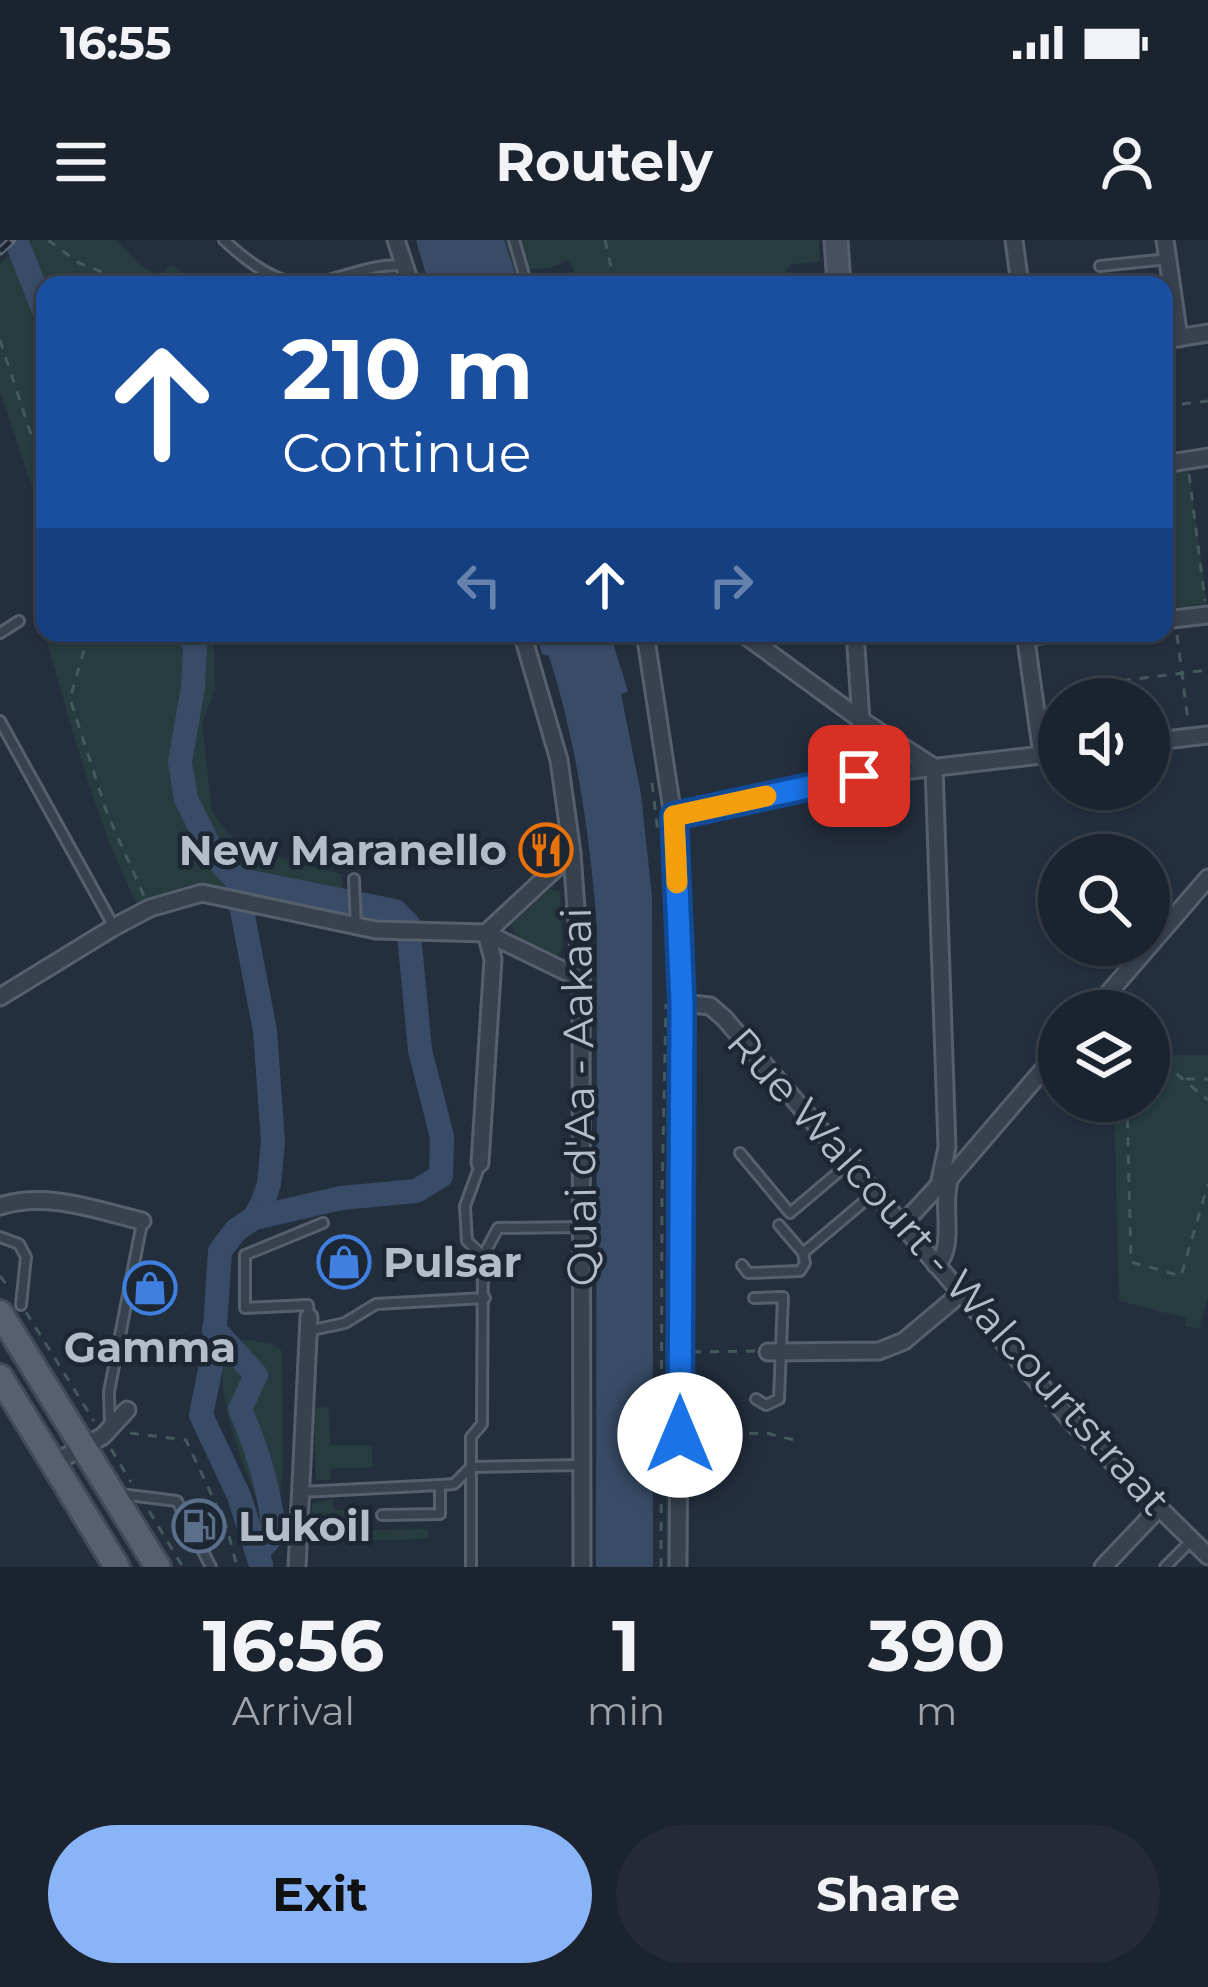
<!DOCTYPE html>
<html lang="en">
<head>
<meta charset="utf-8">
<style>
  body { margin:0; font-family:Montserrat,sans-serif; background:#242b36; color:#f1f3f6; height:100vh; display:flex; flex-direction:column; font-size:45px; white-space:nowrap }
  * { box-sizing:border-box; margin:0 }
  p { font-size:39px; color:#a0a4aa }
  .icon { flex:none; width:66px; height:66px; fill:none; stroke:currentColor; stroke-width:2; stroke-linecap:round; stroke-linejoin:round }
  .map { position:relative; height:1327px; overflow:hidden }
  .sheet { display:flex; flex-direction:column; background:#1b232e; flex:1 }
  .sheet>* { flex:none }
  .hud { position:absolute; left:36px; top:36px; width:1137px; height:366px; border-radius:24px; box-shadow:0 3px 9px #0004,0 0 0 3px #39404a; background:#1a4fa0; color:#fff; overflow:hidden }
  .controls { position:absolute; left:1038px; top:438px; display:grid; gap:24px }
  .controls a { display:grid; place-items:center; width:132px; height:132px; border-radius:50%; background:#1b232e; box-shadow:0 3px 9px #0004,0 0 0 3px #39404a; font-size:60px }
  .pin { position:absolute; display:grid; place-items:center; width:102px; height:102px; color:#fff; margin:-51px; border-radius:24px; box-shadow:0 6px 18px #0006 }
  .me { position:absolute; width:132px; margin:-66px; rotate:0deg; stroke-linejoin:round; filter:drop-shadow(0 0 9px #0008) }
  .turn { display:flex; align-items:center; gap:42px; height:252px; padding:0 48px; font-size:54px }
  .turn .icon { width:156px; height:156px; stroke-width:2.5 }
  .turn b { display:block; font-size:84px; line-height:102px }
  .lanes { display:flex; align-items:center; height:114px; padding:0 48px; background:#0003; justify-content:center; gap:60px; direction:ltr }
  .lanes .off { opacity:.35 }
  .eta { display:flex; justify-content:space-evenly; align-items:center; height:204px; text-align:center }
  .eta b { font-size:72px; font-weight:700; line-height:84px }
  .primary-button { display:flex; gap:24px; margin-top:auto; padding:24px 48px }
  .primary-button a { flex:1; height:138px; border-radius:72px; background:#8ab4f8; color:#111; font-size:48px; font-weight:700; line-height:138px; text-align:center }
  .primary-button a+a { background:#242b36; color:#f1f3f6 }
  .status { display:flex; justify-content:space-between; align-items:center; height:84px; padding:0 60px; background:#1b232e; direction:ltr }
  .status svg { height:33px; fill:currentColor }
  header { display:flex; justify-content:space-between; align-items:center; height:156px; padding:0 48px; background:#1b232e; font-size:54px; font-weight:700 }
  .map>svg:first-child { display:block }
</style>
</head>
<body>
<div class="status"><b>16:55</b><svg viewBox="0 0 49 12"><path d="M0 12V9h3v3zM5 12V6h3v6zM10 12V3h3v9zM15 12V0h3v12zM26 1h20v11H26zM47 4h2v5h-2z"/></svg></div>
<header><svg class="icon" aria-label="menu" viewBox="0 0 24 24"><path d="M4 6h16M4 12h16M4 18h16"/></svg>Routely<svg class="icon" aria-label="person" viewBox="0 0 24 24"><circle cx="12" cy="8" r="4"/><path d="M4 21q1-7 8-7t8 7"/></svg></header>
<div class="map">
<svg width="1208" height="1327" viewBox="0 0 1208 1327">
  <rect width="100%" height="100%" fill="#242f3e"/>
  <g fill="#263c3f">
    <path d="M 28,0 L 116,0 L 140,25 L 159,36 L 171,25 L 201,45 L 45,45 L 45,285 L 0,152 L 0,24 Z"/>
    <path d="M 504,0 L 819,0 L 820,22 L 792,24 L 786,29 L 787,37 L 726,42 L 725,45 L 578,45 L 570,20 L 549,28 L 529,29 L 531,45 L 519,45 Z"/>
    <path d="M 1189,231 L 1207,363 L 1164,369 L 1164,234 Z"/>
    <path d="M 45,386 L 45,393 L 214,393 L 215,450 L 202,484 L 212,571 L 238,606 L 341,634 L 346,673 L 287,664 L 216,645 L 194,644 L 136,662 C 93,577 70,479 43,388 Z"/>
    <path d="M 550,649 L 560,652 L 563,708 L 558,716 L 516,697 L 511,685 Z"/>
    <path d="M 676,785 L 674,1192 L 666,1192 L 667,786 Z"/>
    <path d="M 1149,796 L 1170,815 L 1208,815 L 1208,1056 L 1199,1089 L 1185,1086 L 1186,1078 L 1119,1061 L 1114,861 L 1149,861 Z"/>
    <path d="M 248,1100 L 272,1104 L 282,1111 L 283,1228 L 277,1283 L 267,1283 C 252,1247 200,1131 233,1101 Z"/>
    <path d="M 329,1167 L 330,1205 L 372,1205 L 373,1227 L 331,1229 L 330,1240 L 316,1240 L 314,1168 Z"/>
    <path d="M 666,1199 L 674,1199 L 673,1327 L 666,1327 Z"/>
    <path d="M 333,1259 L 334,1270 L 372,1270 L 372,1290 L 428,1289 L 428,1299 L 310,1301 L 312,1263 Z"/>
  </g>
  <g fill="#394c67">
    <path d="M 416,0 L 504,0 L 519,45 L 429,45 Z"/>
    <path d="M 536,393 L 610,393 L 628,452 L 621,454 L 641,554 L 652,657 L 653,1327 L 596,1327 L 597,688 C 590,597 577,504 549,416 L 542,414 Z"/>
  </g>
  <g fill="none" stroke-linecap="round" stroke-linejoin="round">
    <path stroke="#394c67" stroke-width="15" d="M 34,42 L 45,46"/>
    <g stroke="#394c67" stroke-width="24">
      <path d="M 16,0 L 45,73"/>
      <path d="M 191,393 L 195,410 L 193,447 L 180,522 L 186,559 L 215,617 L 236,639 L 265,791 L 273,901 L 269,944 L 262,964 L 254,978 L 236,990 L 220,1011 L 213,1116 L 201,1175 L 239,1256 L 261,1325"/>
      <path d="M 236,639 L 395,671 L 408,684 L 420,810 L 442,897 L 441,936 L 416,951 L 341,958 L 254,978"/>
      <path d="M 214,1089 L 256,1135 L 240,1169 C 258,1210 270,1249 274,1294 L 258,1312"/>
    </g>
    <g stroke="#565f6c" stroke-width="14">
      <g id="lane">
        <path d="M 224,0 C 242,17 273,42 299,43 C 335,45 368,21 405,26"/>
        <path d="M 514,0 L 527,45"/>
        <path d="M 1100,26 L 1168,19"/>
        <path d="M 0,393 L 19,381"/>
        <path d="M 0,481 L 113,685"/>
        <path d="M 354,639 L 356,686"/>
        <path d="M 740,913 L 790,973 L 848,924"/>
        <path d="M 480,925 L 465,966 L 467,1001 L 483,1016"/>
        <path d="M 779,985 L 803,1013 L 873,954"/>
        <path d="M 582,987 L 498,988 L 483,1016 L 482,1184 L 471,1197 L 471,1227 L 582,1225"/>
        <path d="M 0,997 L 19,1004 L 26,1017 L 21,1065"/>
        <path d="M 742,1025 L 748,1033 L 800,1031 L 805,1023 L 803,1013"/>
        <path d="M 754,1058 L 783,1057 L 779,1159 L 766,1165 L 756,1159"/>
        <path d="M 309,1077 L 308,1065 L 245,1068 L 245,1015 L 323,983"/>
        <path d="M 308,1091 L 345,1083 L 376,1064 L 485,1058"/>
        <path d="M 110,1186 L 109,1152 L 142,983"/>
        <path d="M 440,1245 L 454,1244 L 471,1227 L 471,1327"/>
        <path d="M 301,1252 L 440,1245 L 440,1274 L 382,1275"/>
        <path d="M 120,1254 L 177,1261 L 211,1327"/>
        <path d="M 1165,1327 L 1192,1300"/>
      </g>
    </g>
    <g stroke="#565f6c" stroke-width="21">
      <g id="street">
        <path d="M 396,0 L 411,45"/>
        <path d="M 1014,0 L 1020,45"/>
        <path d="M 1165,0 L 1179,98"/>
        <path d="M 1164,100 L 1208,93"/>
        <path d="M 1164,224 L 1208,217"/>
        <path d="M 1164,380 L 1208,375"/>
        <path d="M 522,393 L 559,520 L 572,613 L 581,739 L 582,1327"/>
        <path d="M 645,393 L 673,576 L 682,763 L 678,1327"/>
        <path d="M 742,393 L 861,480 L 934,527"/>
        <path d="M 855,393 L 861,480 L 859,536"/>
        <path d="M 1025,393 L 1042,515"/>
        <path d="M 1026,397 L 1056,393"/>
        <path d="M 1149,502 L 1208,495"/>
        <path d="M 673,576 L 859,536 L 1059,513"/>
        <path d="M 486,693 L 572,613"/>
        <path d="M 0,757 L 114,687 L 150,668 L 202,653 L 376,690 L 486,693 L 581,739"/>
        <path d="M 682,763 L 710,766 L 724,778 L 1074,1184 L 1208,1316"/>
        <path d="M 1093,771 L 1208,638"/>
        <path d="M 480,923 L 493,719 L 486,693"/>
        <path d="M 0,966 C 47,951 96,970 142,981"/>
        <path d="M 902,985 L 939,945 L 947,907 L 934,527"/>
        <path d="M 936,1025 C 957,1007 940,964 950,938 L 1059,811"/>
        <path d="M 768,1112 L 879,1111 L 904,1101 L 960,1054"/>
        <path d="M 54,1223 L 103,1196 L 127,1170"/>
        <path d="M 297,1327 L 309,1077"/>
        <path d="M 1103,1327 L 1159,1268"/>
      </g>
    </g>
    <g stroke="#565f6c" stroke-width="27">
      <path id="secondary" d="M 836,0 L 839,45"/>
    </g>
    <g stroke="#414a57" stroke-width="30">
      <g id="primary">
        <path d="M 0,1073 L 158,1327"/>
        <path d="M 0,1137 L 117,1327"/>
      </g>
    </g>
    <g stroke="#44595c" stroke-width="3" stroke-dasharray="9 9" stroke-linecap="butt">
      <path d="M 48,0 L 79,23 L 136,45"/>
      <path d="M 605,0 L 615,45"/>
      <path d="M 0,100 L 45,237"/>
      <path d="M 1164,166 L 1208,161"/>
      <path d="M 1189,234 L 1205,361"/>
      <path d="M 89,393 L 70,459 L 107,573 L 144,656"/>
      <path d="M 1177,395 L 1188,481"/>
      <path d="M 1086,445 L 1208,430"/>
      <path d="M 652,543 L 658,593"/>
      <path d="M 1149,811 L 1208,860"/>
      <path d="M 1186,839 L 1208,839"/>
      <path d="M 1127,861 L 1131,1022 L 1181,1036 L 1208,944"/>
      <path d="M 0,1036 L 10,1049"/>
      <path d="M 26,1072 L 94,1181"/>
      <path d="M 692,1112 L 755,1111"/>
      <path d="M 130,1193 L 186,1200 L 227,1288 L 237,1327"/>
      <path d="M 695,1195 L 766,1193 L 794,1200"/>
      <path d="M 111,1209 L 131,1242"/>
      <path d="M 149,1271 L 183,1327"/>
      <path d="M 661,1327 L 662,957 L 666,764"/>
    </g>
    <use href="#lane" stroke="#38414e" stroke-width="8"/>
    <use href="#street" stroke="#38414e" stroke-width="15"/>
    <use href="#secondary" stroke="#465061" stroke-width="21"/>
    <use href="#primary" stroke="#56606e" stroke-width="24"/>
    <g stroke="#5a6575" stroke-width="9">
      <path id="rail" d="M 0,11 L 12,0"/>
    </g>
    <use href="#rail" stroke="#1d2633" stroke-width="4.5" stroke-dasharray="14" stroke-linecap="butt"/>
  </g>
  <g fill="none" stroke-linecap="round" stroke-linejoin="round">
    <g stroke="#114b97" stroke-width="30">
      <path id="route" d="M 680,1195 L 682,763 L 674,576 L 859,536"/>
    </g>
    <use href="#route" stroke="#1a73e8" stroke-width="21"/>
    <path stroke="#f59e0b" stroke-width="21" d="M 677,643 L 674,576 L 766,556"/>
  </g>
  <defs>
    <g id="restaurant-ring" transform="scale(2.7)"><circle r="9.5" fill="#1d2633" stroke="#e8710a" stroke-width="1.5"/><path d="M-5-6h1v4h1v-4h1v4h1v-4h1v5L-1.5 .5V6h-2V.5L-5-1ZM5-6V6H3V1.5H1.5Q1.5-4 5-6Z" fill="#e8710a"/></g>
    <g id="shop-ring" transform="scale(2.7)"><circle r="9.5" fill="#1d2633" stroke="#3f7fe0" stroke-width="1.5"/><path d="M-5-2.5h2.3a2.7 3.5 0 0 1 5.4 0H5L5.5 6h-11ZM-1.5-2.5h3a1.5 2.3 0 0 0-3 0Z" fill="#3f7fe0"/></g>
    <g id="fuel-ring" transform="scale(2.7)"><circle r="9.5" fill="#1d2633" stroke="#5c6f8a" stroke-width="1.5"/><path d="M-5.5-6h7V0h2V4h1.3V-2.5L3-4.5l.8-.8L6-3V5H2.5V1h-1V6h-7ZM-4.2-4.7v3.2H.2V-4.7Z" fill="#5c6f8a"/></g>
  </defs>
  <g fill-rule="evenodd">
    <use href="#restaurant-ring" x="546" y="610"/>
    <use href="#shop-ring" x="344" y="1022"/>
    <use href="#shop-ring" x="150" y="1048"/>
    <use href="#fuel-ring" x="199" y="1286"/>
  </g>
  <g text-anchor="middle" stroke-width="9" stroke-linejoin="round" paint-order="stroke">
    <g font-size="42" font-weight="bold" fill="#b4bcc9" stroke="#1d2633" text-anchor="start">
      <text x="507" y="625" text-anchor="end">New Maranello</text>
      <text x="383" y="1037">Pulsar</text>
      <text x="150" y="1122" text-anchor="middle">Gamma</text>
      <text x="238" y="1301">Lukoil</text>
    </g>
    <g font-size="42" fill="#b4bcc9" stroke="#1d2633">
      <text transform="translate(579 857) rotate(-91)" y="15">Quai d'Aa - Aakaai</text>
      <text transform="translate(949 1031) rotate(48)" y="15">Rue Walcourt - Walcourtstraat</text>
    </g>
  </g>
</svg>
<div class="controls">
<a><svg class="icon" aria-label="sound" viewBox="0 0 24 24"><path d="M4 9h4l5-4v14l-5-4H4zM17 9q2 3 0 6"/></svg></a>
<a><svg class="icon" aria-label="search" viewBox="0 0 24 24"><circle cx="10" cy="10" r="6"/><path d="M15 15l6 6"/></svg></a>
<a><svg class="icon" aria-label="layers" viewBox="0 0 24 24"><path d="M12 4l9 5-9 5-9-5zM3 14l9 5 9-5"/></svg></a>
</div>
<div class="pin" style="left:859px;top:536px;background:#d93025"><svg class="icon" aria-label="arrive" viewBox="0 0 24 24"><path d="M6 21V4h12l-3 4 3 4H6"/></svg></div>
<svg class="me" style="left:680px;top:1195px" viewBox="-20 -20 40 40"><circle r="19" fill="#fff"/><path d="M0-13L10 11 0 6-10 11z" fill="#1a73e8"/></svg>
<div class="hud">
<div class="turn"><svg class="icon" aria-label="ahead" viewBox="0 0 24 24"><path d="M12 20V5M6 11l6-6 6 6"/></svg><div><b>210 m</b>Continue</div></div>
<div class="lanes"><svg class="icon off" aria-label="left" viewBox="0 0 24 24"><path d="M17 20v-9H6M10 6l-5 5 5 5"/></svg><svg class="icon" aria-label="ahead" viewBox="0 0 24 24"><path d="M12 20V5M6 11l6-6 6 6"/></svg><svg class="icon off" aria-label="right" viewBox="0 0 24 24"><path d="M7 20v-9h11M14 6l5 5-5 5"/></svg></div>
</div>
</div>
<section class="sheet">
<div class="eta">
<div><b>16:56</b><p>Arrival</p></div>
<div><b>1</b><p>min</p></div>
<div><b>390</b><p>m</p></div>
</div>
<div class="primary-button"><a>Exit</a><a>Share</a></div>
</section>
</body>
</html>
